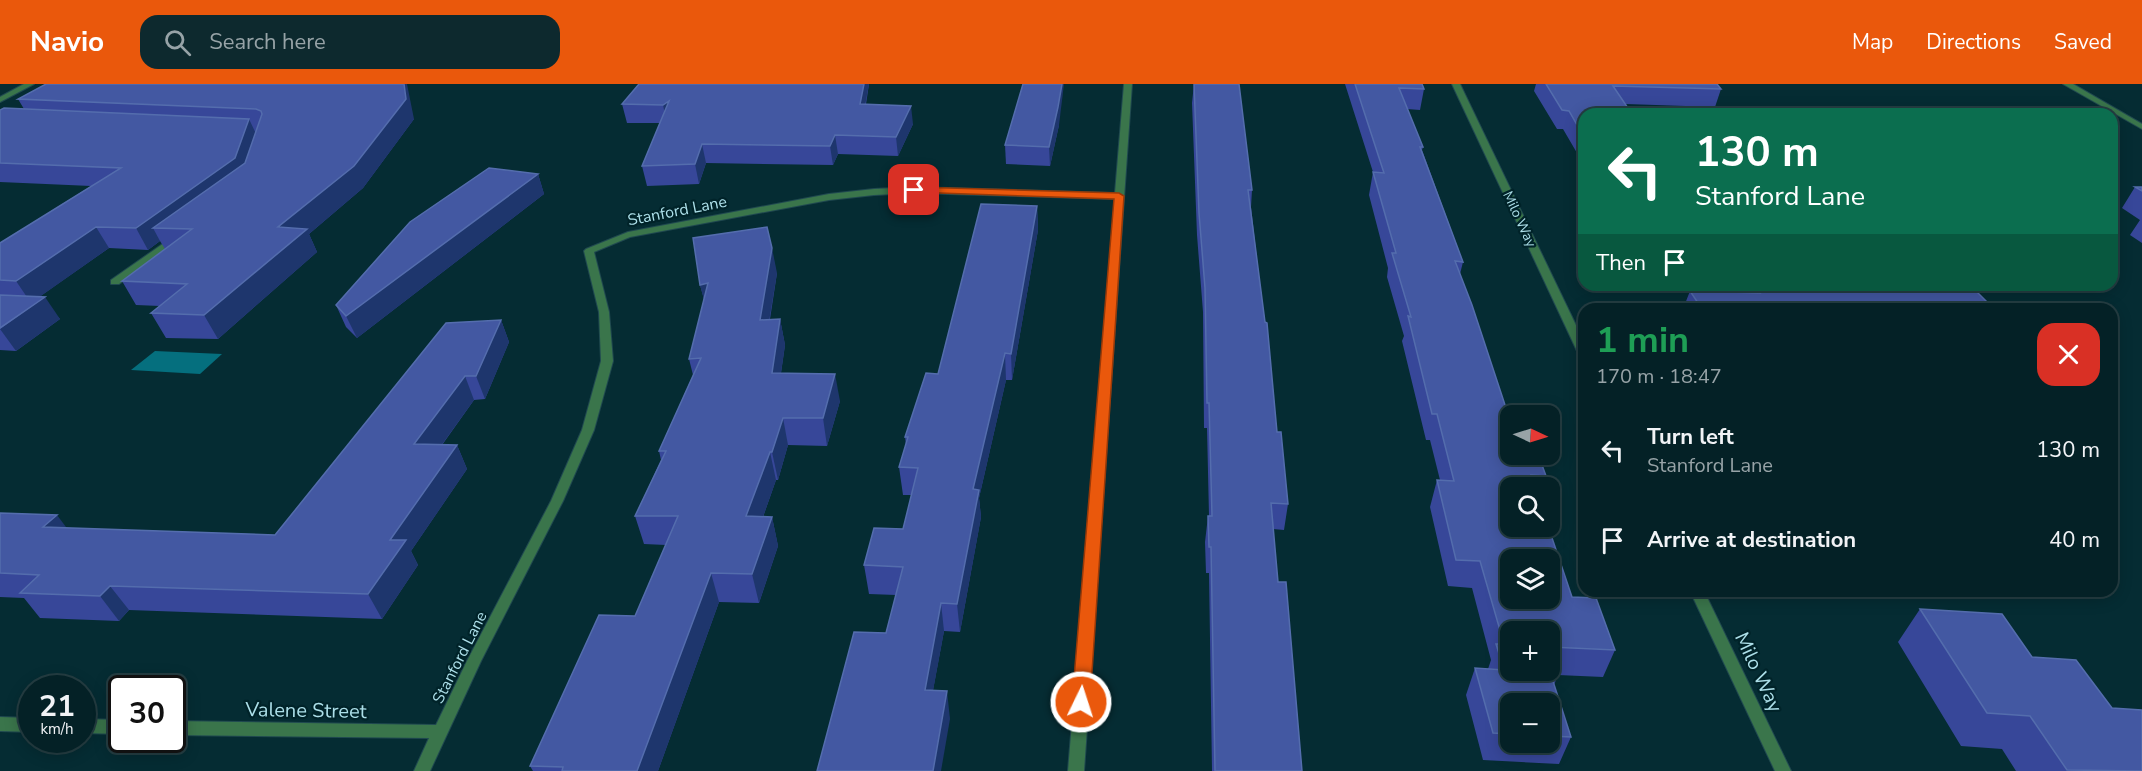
<!DOCTYPE html>
<html lang="en">
<head>
<meta charset="utf-8">
<style>
  body { margin:0; font-family:"Nunito Sans",sans-serif; background:#0d292e; color:#f1f3f6; height:100vh; display:flex; flex-direction:column; font-size:22px; white-space:nowrap }
  * { box-sizing:border-box; margin:0 }
  p { font-size:20px; color:#97a3a7 }
  .icon { flex:none; width:33px; height:33px; fill:none; stroke:currentColor; stroke-width:2; stroke-linecap:round; stroke-linejoin:round }
  .map { position:relative; flex:1; overflow:hidden }
  .details { position:absolute; left:1578px; top:219px; width:540px; height:294px; display:flex; flex-direction:column; background:#042126; border-radius:18px; box-shadow:0 3px 15px #0003,0 0 0 2px #253e43 }
  .details>* { flex:none }
  .hud { position:absolute; left:1578px; top:24px; width:540px; height:183px; border-radius:18px; box-shadow:0 3px 15px #0003,0 0 0 2px #253e43; background:#0b6e4f; color:#fff; overflow:hidden }
  .needle { width:39px; rotate:94deg }
  .controls { position:absolute; left:1500px; top:321px; display:grid; gap:12px }
  .controls a { display:grid; place-items:center; width:60px; height:60px; border-radius:12px; background:#042126; box-shadow:0 3px 15px #0003,0 0 0 2px #253e43; font-size:30px }
  .speed { position:absolute; left:18px; top:591px; display:flex; gap:12px; font-size:30px; font-weight:700; text-align:center }
  .speed>* { display:grid; place-content:center; width:78px; height:78px; border-radius:50%; background:#042126; box-shadow:0 3px 15px #0003,0 0 0 2px #253e43; line-height:1 }
  .speed small { font-size:15px; font-weight:400 }
  .speed .limit { border:3px solid #111; border-radius:9px; background:#fff; color:#111 }
  .pin { position:absolute; display:grid; place-items:center; width:51px; height:51px; color:#fff; margin:-26px; border-radius:12px; box-shadow:0 3px 9px #0006 }
  .me { position:absolute; width:66px; margin:-33px; rotate:4deg; stroke-linejoin:round; filter:drop-shadow(0 0 4px #0008) }
  .turn { display:flex; align-items:center; gap:21px; height:126px; padding:0 18px; font-size:27px }
  .turn .icon { width:78px; height:78px; stroke-width:2.5 }
  .turn b { display:block; font-size:42px; line-height:51px }
  .then { display:flex; align-items:center; height:57px; padding:0 18px; background:#0003; gap:12px; font-size:22px }
  .round { display:grid; place-items:center; flex:none; width:63px; height:63px; border-radius:18px; background:#0d292e }
  .head { display:flex; align-items:center; justify-content:space-between; height:102px; padding:0 18px }
  h1 { font-size:36px; font-weight:700; line-height:45px; color:#1e9e55 }
  ul { padding:0; list-style:none }
  li { display:flex; align-items:center; gap:18px; height:90px; padding:0 18px }
  li div { flex:1 }
  li b { display:block; font-size:22px }
  li em { font-style:normal }
  header { display:flex; align-items:center; gap:36px; box-sizing:border-box; height:84px; padding:0 30px; background:#ea580c; color:#fff }
  header strong { font-size:28px }
  nav { display:flex; gap:33px; margin-inline-start:auto; font-size:21px }
  .search { width:420px; height:54px; background:#0d292e; display:flex; align-items:center; gap:15px; box-sizing:border-box; padding:0 21px; border-radius:18px; color:#97a3a7; font-size:22px }
  .map>svg:first-child { display:block }
</style>
</head>
<body>
<header>
<strong>Navio</strong>
<div class="search"><svg class="icon" aria-label="search" viewBox="0 0 24 24"><circle cx="10" cy="10" r="6"/><path d="M15 15l6 6"/></svg>Search here</div>
<nav><a>Map</a><a>Directions</a><a>Saved</a></nav>
</header>
<div class="map">
<svg width="2142" height="687" viewBox="0 0 2142 687">
  <rect width="100%" height="100%" fill="#052c33"/>
  <path fill="#056f7e" d="M 155,267 L 222,270 L 200,290 L 131,286 Z"/>
  <g fill="none" stroke-linecap="round" stroke-linejoin="round">
    <g stroke="#204950" stroke-width="2">
      <g id="minor">
        <path d="M 1124,0 L 1132,0 L 1084,687 L 1068,687 L 1115,115 L 914,109 L 874,111 L 829,116 L 630,153 L 594,168 L 609,228 L 613,277 L 594,346 L 563,417 L 481,577 L 430,687 L 414,687 L 429,654 L 172,651 L 172,637 L 436,641 L 467,577 L 551,417 L 582,346 L 601,277 L 599,228 L 584,167 L 586,165 L 628,148 L 829,110 L 874,105 L 914,103 L 1115,109 Z"/>
        <path d="M 1452,0 L 1460,0 L 1584,258 L 1584,272 L 1578,269 Z"/>
        <path d="M 2063,0 L 2073,0 L 2142,40 L 2142,45 Z"/>
        <path d="M 177,150 L 182,153 L 180,155 L 119,200 L 111,200 L 111,196 Z"/>
        <path d="M 1690,507 L 1704,507 L 1791,687 L 1775,687 Z"/>
        <path d="M 0,633 L 32,634 L 32,648 L 0,647 Z"/>
        <path d="M 82,635 L 122,636 L 122,650 L 82,649 Z"/>
      </g>
    </g>
    <g stroke="#204950" stroke-width="2">
      <path id="tertiary" d="M 24,0 L 34,0 L 0,18 L 0,13 Z"/>
    </g>
    <use href="#minor" fill="#3a754b" fill-rule="evenodd"/>
    <use href="#tertiary" fill="#3a754b" fill-rule="evenodd"/>
  </g>
  <g fill="#374799" fill-rule="evenodd">
    <path d="M 46,0 L 414,35 L 363,104 L 309,150 L 317,168 L 218,255 L 166,254 L 151,229 L 160,222 L 136,221 L 122,197 L 165,165 L 160,157 L 148,166 L 109,164 L 39,213 L 60,235 L 16,267 L 0,266 L 0,159 L 91,102 L 0,98 L 0,26 L 24,25 L 18,15 Z"/>
    <path d="M 639,0 L 869,0 L 866,20 L 913,40 L 898,72 L 838,70 L 833,81 L 706,79 L 699,100 L 647,102 L 642,82 L 660,39 L 627,39 L 622,20 Z"/>
    <path d="M 1194,0 L 1252,106 L 1251,123 L 1277,348 L 1288,420 L 1284,446 L 1273,445 L 1278,498 L 1302,687 L 1212,687 L 1209,489 L 1206,489 L 1205,458 L 1208,432 L 1209,432 L 1207,344 L 1204,344 L 1203,228 L 1197,151 L 1192,19 Z"/>
    <path d="M 1345,0 L 1422,0 L 1424,5 L 1420,26 L 1407,25 L 1423,63 L 1422,66 L 1463,178 L 1460,190 L 1510,370 L 1546,392 L 1542,404 L 1510,404 L 1572,513 L 1615,566 L 1603,593 L 1558,591 L 1554,601 L 1571,653 L 1559,680 L 1483,676 L 1466,611 L 1475,584 L 1488,585 L 1491,576 L 1472,504 L 1448,502 L 1430,423 L 1437,396 L 1440,396 L 1430,356 L 1426,356 L 1402,257 L 1404,252 L 1387,193 L 1388,184 L 1369,111 L 1373,88 ZM 1510,620 L 1550,620 L 1550,658 L 1510,658 Z"/>
    <path d="M 1536,0 L 1717,0 L 1721,5 L 1715,23 L 1626,20 L 1584,30 L 1584,81 L 1563,45 L 1557,45 L 1534,7 Z"/>
    <path d="M 1059,41 L 1050,82 L 1006,80 L 1005,61 Z"/>
    <path d="M 538,90 L 544,110 L 357,254 L 346,243 L 336,221 Z"/>
    <path d="M 2135,103 L 2142,103 L 2142,159 L 2130,151 L 2140,136 L 2122,124 Z"/>
    <path d="M 1037,122 L 1038,146 L 1012,296 L 1006,296 L 979,414 L 981,433 L 960,548 L 944,547 L 933,606 L 950,635 L 886,549 L 896,511 L 869,510 L 864,481 L 903,445 L 912,411 L 903,411 L 899,383 L 906,361 L 905,353 L 938,290 Z"/>
    <path d="M 777,189 L 770,235 L 780,235 L 785,261 L 781,289 L 840,317 L 827,362 L 788,361 L 778,396 L 776,396 L 763,433 L 772,433 L 778,462 L 759,519 L 719,518 L 658,687 L 533,687 L 530,682 L 635,532 L 666,461 L 644,460 L 635,432 L 661,376 L 659,367 L 693,291 L 689,275 L 704,215 L 700,201 Z"/>
    <path d="M 1714,201 L 1970,201 L 1994,225 L 1683,225 L 1690,207 L 1718,208 Z"/>
    <path d="M 501,236 L 509,258 L 485,315 L 474,316 L 442,361 L 457,361 L 467,385 L 411,467 L 418,481 L 382,535 L 129,526 L 119,537 L 40,534 L 24,514 L 0,513 L 0,429 L 67,444 L 275,451 Z"/>
    <path d="M 1920,525 L 2032,573 L 2112,624 L 2142,687 L 2016,687 L 2002,665 L 1961,662 L 1898,558 Z"/>
  </g>
  <g fill="#1e366d">
    <path d="M 404,0 L 407,0 L 414,35 L 363,104 L 309,150 L 317,168 L 218,255 L 204,231 L 278,143 Z"/>
    <path d="M 864,0 L 869,0 L 862,38 L 860,20 Z"/>
    <path d="M 1062,0 L 1064,0 L 1059,41 L 1050,82 L 1049,63 Z"/>
    <path d="M 669,17 L 667,40 L 663,21 Z"/>
    <path d="M 911,22 L 913,40 L 898,72 L 896,53 Z"/>
    <path d="M 249,35 L 258,54 L 245,95 L 153,144 L 160,157 L 148,166 L 136,144 Z"/>
    <path d="M 835,51 L 838,70 L 833,81 L 830,62 Z"/>
    <path d="M 702,60 L 706,79 L 699,100 L 695,80 Z"/>
    <path d="M 538,90 L 544,110 L 357,254 L 346,232 Z"/>
    <path d="M 1037,122 L 1038,146 L 1012,296 L 1011,270 Z"/>
    <path d="M 96,143 L 109,164 L 31,219 L 16,197 Z"/>
    <path d="M 772,164 L 777,189 L 765,262 L 760,236 Z"/>
    <path d="M 708,199 L 707,227 L 700,201 Z"/>
    <path d="M 45,213 L 60,235 L 16,267 L 0,245 Z"/>
    <path d="M 780,235 L 785,261 L 777,316 L 772,289 Z"/>
    <path d="M 501,236 L 509,258 L 485,315 L 476,292 Z"/>
    <path d="M 1005,269 L 1006,296 L 979,414 L 981,433 L 960,548 L 957,520 L 973,405 Z"/>
    <path d="M 835,290 L 840,317 L 827,362 L 823,334 Z"/>
    <path d="M 465,292 L 474,316 L 425,384 L 414,360 Z"/>
    <path d="M 783,334 L 788,361 L 778,396 L 772,368 Z"/>
    <path d="M 457,361 L 467,385 L 411,467 L 418,481 L 382,535 L 368,510 L 390,456 Z"/>
    <path d="M 770,368 L 776,396 L 753,461 L 746,432 Z"/>
    <path d="M 57,431 L 75,455 L 43,443 Z"/>
    <path d="M 772,433 L 778,462 L 759,519 L 752,490 Z"/>
    <path d="M 711,489 L 719,518 L 658,687 L 637,687 Z"/>
    <path d="M 110,502 L 129,526 L 119,537 L 100,512 Z"/>
    <path d="M 941,519 L 944,547 L 928,634 L 925,606 Z"/>
    <path d="M 947,607 L 950,635 L 941,687 L 933,687 Z"/>
  </g>
  <g fill="#4358a2" stroke="#546dad" stroke-width="1.5" fill-rule="evenodd">
    <path d="M 46,0 L 404,0 L 406,15 L 354,82 L 278,143 L 307,145 L 204,231 L 151,229 L 187,200 L 122,197 L 192,145 L 153,144 L 245,79 L 262,30 L 261,27 L 256,25 L 18,15 Z"/>
    <path d="M 639,0 L 864,0 L 860,20 L 911,22 L 896,53 L 835,51 L 830,62 L 702,60 L 695,80 L 642,82 L 669,17 L 663,21 L 622,20 Z"/>
    <path d="M 1023,0 L 1062,0 L 1058,23 L 1049,63 L 1005,61 Z"/>
    <path d="M 1194,0 L 1239,0 L 1252,106 L 1248,106 L 1265,238 L 1267,239 L 1277,348 L 1281,348 L 1288,420 L 1271,419 L 1278,498 L 1286,498 L 1302,687 L 1215,687 L 1211,463 L 1209,463 L 1208,432 L 1212,432 L 1209,319 L 1207,319 L 1205,204 L 1199,129 Z"/>
    <path d="M 1355,0 L 1422,0 L 1424,5 L 1399,4 L 1423,63 L 1420,63 L 1463,178 L 1455,177 L 1472,221 L 1510,336 L 1510,370 L 1538,370 L 1546,392 L 1531,391 L 1535,404 L 1510,404 L 1510,442 L 1548,442 L 1572,513 L 1596,514 L 1615,566 L 1550,563 L 1559,588 L 1550,588 L 1571,653 L 1550,652 L 1550,620 L 1510,620 L 1510,650 L 1493,649 L 1475,584 L 1504,586 L 1496,560 L 1504,560 L 1480,477 L 1456,476 L 1437,396 L 1454,397 L 1437,330 L 1432,330 L 1408,232 L 1411,233 L 1392,169 L 1396,169 L 1373,88 L 1384,89 ZM 1510,476 L 1550,476 L 1550,514 L 1510,514 ZM 1510,548 L 1550,548 L 1550,586 L 1510,586 Z"/>
    <path d="M 1546,0 L 1717,0 L 1721,5 L 1613,2 L 1632,30 L 1584,30 L 1584,53 L 1569,27 L 1562,26 Z"/>
    <path d="M 4,24 L 249,35 L 235,74 L 136,144 L 96,143 L 16,197 L 0,196 L 0,159 L 121,84 L 0,79 L 0,26 Z"/>
    <path d="M 489,84 L 538,90 L 346,232 L 336,221 L 410,138 Z"/>
    <path d="M 2135,103 L 2142,103 L 2142,107 Z"/>
    <path d="M 981,120 L 1037,122 L 1011,270 L 1005,269 L 973,405 L 979,406 L 957,520 L 941,519 L 925,606 L 947,607 L 933,687 L 817,687 L 854,548 L 886,549 L 903,483 L 864,481 L 874,444 L 903,445 L 918,384 L 899,383 L 908,353 L 905,353 L 926,289 L 938,290 Z"/>
    <path d="M 767,143 L 772,164 L 760,236 L 780,235 L 772,289 L 835,290 L 823,334 L 783,334 L 772,368 L 770,368 L 746,432 L 772,433 L 752,490 L 711,489 L 637,687 L 562,687 L 563,683 L 530,682 L 599,531 L 635,532 L 678,432 L 635,432 L 666,367 L 659,367 L 701,274 L 689,275 L 708,199 L 700,201 L 693,154 Z"/>
    <path d="M 1754,201 L 1970,201 L 1994,225 L 1702,225 L 1690,207 L 1760,209 Z"/>
    <path d="M 0,211 L 45,213 L 0,244 Z"/>
    <path d="M 501,236 L 476,292 L 465,292 L 414,360 L 457,361 L 390,456 L 406,456 L 368,510 L 110,502 L 100,512 L 20,509 L 39,491 L 0,489 L 0,429 L 57,431 L 43,443 L 275,451 L 446,239 Z"/>
    <path d="M 1920,525 L 2002,530 L 2032,573 L 2076,576 L 2112,624 L 2142,626 L 2142,687 L 2067,686 L 2030,632 L 1987,629 Z"/>
  </g>
  <path fill="#ea580c" stroke="#983908" stroke-width="1.5" d="M 914,103 L 1119,109 L 1124,112 L 1090,618 L 1087,623 L 1081,625 L 1075,623 L 1072,618 L 1114,115 L 910,108 L 910,104 Z"/>
  <g text-anchor="middle" stroke-width="4.5" stroke-linejoin="round" paint-order="stroke">
    <g font-size="14" fill="#acdfe9" stroke="#002329">
      <text transform="translate(1520 135) rotate(65)" y="5">Milo Way</text>
    </g>
    <g font-size="16" fill="#acdfe9" stroke="#002329">
      <text transform="translate(677 126) rotate(-11)" y="6">Stanford Lane</text>
      <text transform="translate(459 573) rotate(-63)" y="6">Stanford Lane</text>
    </g>
    <g font-size="20" fill="#acdfe9" stroke="#002329">
      <text transform="translate(1759 588) rotate(65)" y="7">Milo Way</text>
      <text transform="translate(306 626) rotate(1)" y="7">Valene Street</text>
    </g>
  </g>
</svg>
<div class="controls">
<a><svg class="needle" viewBox="-14 -14 28 28"><path d="M0-13l5 13h-10z" fill="#e53935"/><path d="M0 13l5-13h-10z" fill="#97a3a7"/></svg></a>
<a><svg class="icon" aria-label="search" viewBox="0 0 24 24"><circle cx="10" cy="10" r="6"/><path d="M15 15l6 6"/></svg></a>
<a><svg class="icon" aria-label="layers" viewBox="0 0 24 24"><path d="M12 4l9 5-9 5-9-5zM3 14l9 5 9-5"/></svg></a>
<a>+</a>
<a>−</a>
</div>
<div class="speed"><div>21<small>km/h</small></div><div class="limit">30</div></div>
<div class="pin" style="left:914px;top:106px;background:#d93025"><svg class="icon" aria-label="arrive" viewBox="0 0 24 24"><path d="M6 21V4h12l-3 4 3 4H6"/></svg></div>
<svg class="me" style="left:1081px;top:618px" viewBox="-20 -20 40 40"><circle r="17" fill="#ea580c" stroke="#fff" stroke-width="3"/><path d="M0-11L8 9 0 5-8 9z" fill="#fff"/></svg>
<div class="hud">
<div class="turn"><svg class="icon" aria-label="left" viewBox="0 0 24 24"><path d="M17 20v-9H6M10 6l-5 5 5 5"/></svg><div><b>130 m</b>Stanford Lane</div></div>
<div class="then">Then<svg class="icon" aria-label="arrive" viewBox="0 0 24 24"><path d="M6 21V4h12l-3 4 3 4H6"/></svg></div>
</div>
<section class="details">
<div class="head"><div><h1>1 min</h1><p>170 m · 18:47</p></div><a class="round" style="background:#d93025;color:#fff"><svg class="icon" aria-label="close" viewBox="0 0 24 24"><path d="M6 6l12 12M18 6L6 18"/></svg></a></div>
<ul>
<li><svg class="icon" aria-label="left" viewBox="0 0 24 24"><path d="M17 20v-9H6M10 6l-5 5 5 5"/></svg><div><b>Turn left</b><p>Stanford Lane</p></div><em>130 m</em></li>
<li><svg class="icon" aria-label="arrive" viewBox="0 0 24 24"><path d="M6 21V4h12l-3 4 3 4H6"/></svg><div><b>Arrive at destination</b></div><em>40 m</em></li>
</ul>
</section>
</div>
</body>
</html>
